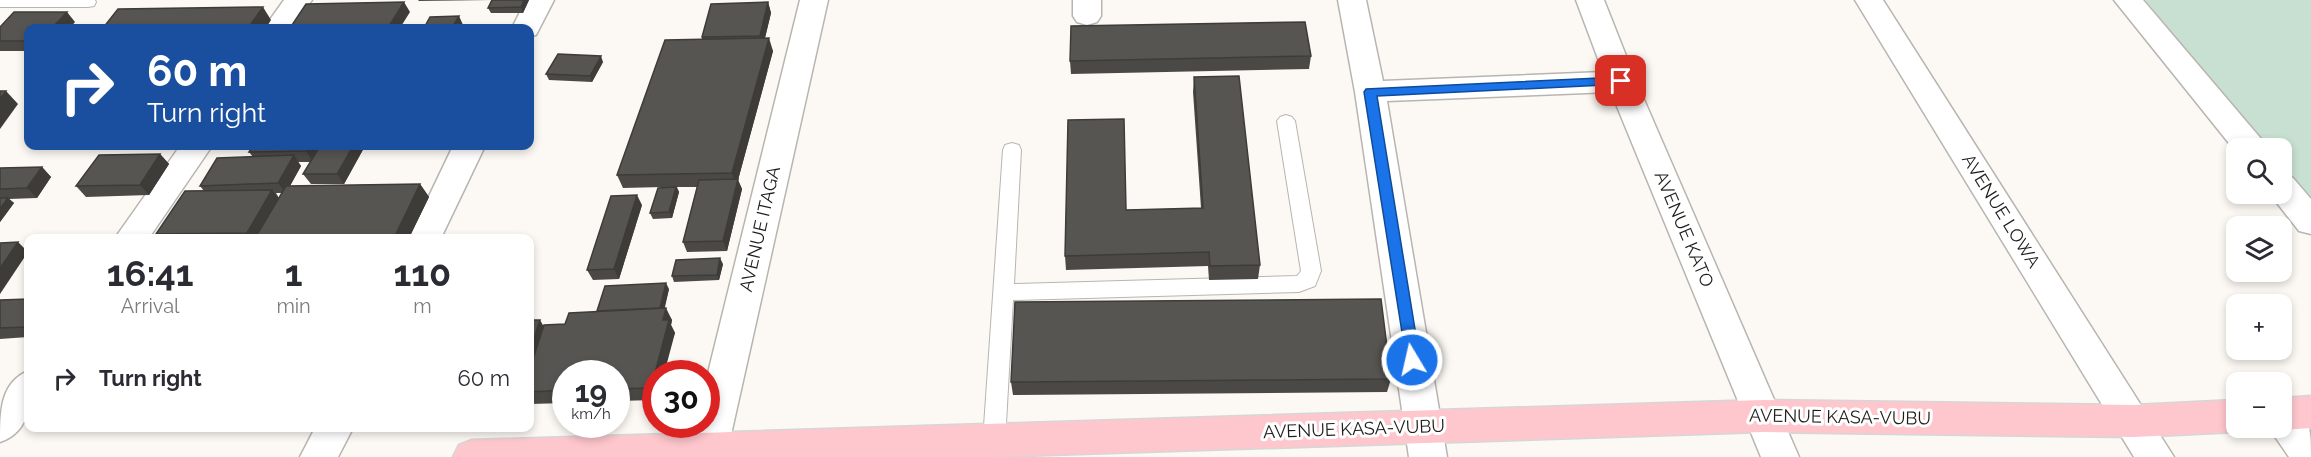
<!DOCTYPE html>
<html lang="en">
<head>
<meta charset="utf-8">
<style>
  body { margin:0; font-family:Raleway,sans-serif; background:#f2f2f3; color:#2b2b33; height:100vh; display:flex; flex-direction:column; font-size:22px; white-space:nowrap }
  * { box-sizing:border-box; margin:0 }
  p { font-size:20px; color:#7c7c81 }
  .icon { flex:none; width:33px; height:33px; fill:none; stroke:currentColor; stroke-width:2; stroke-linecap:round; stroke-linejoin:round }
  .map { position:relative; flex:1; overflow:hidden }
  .side { position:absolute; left:24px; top:234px; width:510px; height:198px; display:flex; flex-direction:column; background:#fff; border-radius:12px; box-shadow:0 3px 9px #0003 }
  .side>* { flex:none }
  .guide { position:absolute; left:24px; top:24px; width:510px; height:126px; border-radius:12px; box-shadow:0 3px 9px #0003; background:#1a4fa0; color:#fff; overflow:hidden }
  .tools { position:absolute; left:2226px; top:138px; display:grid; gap:12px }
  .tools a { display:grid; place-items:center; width:66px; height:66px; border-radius:12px; background:#fff; box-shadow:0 3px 9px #0003; font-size:30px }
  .speed { position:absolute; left:552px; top:360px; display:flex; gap:12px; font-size:30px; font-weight:700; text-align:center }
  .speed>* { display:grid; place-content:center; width:78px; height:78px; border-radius:50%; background:#fff; box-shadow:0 3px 9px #0003; line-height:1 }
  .speed small { font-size:15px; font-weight:400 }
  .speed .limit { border:9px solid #d22; background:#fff; color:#111 }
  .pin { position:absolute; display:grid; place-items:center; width:51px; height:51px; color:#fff; margin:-26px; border-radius:12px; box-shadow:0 3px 9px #0006 }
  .me { position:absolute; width:66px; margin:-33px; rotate:351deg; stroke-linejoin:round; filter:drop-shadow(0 0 4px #0008) }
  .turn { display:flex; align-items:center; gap:21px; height:126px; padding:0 24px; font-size:27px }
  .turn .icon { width:78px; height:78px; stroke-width:2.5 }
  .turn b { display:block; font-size:42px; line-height:51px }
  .eta { display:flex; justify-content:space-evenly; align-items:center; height:102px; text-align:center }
  .eta b { font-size:36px; font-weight:700; line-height:42px }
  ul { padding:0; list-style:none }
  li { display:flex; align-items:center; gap:18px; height:84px; padding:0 24px }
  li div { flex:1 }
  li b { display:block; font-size:22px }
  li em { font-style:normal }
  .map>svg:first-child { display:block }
</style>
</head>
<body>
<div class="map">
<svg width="2311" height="457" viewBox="0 0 2311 457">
  <rect width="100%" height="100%" fill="#fcf9f4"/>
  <path fill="#c8e0d1" d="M 2145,0 L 2311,0 L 2311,202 L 2282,166 L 2282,148 L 2267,148 Z"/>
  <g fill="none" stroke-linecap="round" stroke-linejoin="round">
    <g stroke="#b8b5b1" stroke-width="2">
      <g id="service">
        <path d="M 0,0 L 95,0 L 96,2 L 94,6 L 88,7 L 0,7 Z"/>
        <path d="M 1286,115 L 1292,117 L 1295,121 L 1321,271 L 1315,286 L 1299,292 L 1013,300 L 1005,441 L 1002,448 L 994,451 L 986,448 L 983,441 L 1003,150 L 1005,145 L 1012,143 L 1019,145 L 1021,150 L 1014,284 L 1297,276 L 1301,271 L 1277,121 L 1280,117 Z"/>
      </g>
    </g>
    <g stroke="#b8b5b1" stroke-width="3">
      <g id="minor">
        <path d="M 284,0 L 312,0 L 292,28 L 264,28 Z"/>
        <path d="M 526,0 L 554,0 L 536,35 L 530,36 L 530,28 L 512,28 Z"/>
        <path d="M 1073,0 L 1101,0 L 1101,16 L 1097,22 L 1087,25 L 1077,22 L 1073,16 Z"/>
        <path d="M 1338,0 L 1366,0 L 1383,81 L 1603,72 L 1576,0 L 1604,0 L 1636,81 L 1799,457 L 1761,457 L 1611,92 L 1387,101 L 1447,457 L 1409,457 L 1355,92 Z"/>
        <path d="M 1855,0 L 1883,0 L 2174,457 L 2134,457 Z"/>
        <path d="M 180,146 L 212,146 L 149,238 L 115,238 Z"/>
        <path d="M 453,146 L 485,146 L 441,238 L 409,238 Z"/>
        <path d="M 28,371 C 31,400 32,431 0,442 C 0,412 0,383 28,371 Z"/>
        <path d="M 2282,401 C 2311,412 2311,429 2311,457 L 2289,457 L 2269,428 L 2282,428 Z"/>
        <path d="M 315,428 L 353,428 L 338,457 L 300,457 Z"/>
      </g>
    </g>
    <g stroke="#b8b5b1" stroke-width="3">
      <g id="tertiary">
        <path d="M 800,0 L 828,0 L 726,457 L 688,457 L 696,424 L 706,424 L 706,381 Z"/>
        <path d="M 2114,0 L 2143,0 L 2262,140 L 2266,148 L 2236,148 L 2236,152 Z"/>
        <path d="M 2282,174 L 2293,178 L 2311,199 L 2311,234 L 2299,231 L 2270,194 L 2282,194 Z"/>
      </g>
    </g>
    <g stroke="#d6d6d6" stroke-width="3">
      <g id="primary">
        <path d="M 2311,396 L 2311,428 L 2282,430 L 2275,428 L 2282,428 L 2282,398 Z"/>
        <path d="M 1763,400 L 2134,405 L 2236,400 L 2236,428 L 2248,428 L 2236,432 L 2134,437 L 1763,432 L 987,457 L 453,457 L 459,445 L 472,440 Z"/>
      </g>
    </g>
    <use href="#service" fill="#fff" fill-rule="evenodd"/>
    <use href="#minor" fill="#fff" fill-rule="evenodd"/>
    <use href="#tertiary" fill="#fff" fill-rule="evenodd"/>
    <use href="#primary" fill="#fec7cd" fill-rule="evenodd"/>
  </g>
  <g fill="#4b4946" fill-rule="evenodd">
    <path d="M 418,0 L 529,0 L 523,13 L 491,13 L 488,8 L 492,0 L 419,1 Z"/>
    <path d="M 768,2 L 771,13 L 765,38 L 773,51 L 738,180 L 742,189 L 727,251 L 687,252 L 683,242 L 697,187 L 677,187 L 679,192 L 672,218 L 653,219 L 650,213 L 663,187 L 623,188 L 617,175 L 702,39 L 702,37 Z"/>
    <path d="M 75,22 L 28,28 L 28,51 L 0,51 L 0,27 Z"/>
    <path d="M 1311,56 L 1309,69 L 1071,74 L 1070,61 Z"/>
    <path d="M 603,62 L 592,82 L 549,80 L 546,74 Z"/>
    <path d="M 1194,77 L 1260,265 L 1258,279 L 1209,280 L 1208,266 L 1066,270 L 1065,256 L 1126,210 L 1201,208 L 1193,92 Z"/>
    <path d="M 253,146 L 365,146 L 344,184 L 311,184 L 303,174 L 310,162 L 298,162 L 301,166 L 290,186 L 420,184 L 429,197 L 409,238 L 160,238 L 156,234 L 204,191 L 200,186 L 253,157 L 249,152 ZM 276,193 L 282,193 L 279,198 Z"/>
    <path d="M 160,154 L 169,164 L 149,195 L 86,197 L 76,186 Z"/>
    <path d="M 42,167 L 51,177 L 37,198 L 9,199 L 14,203 L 0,222 L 0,168 Z"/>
    <path d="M 642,205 L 619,279 L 593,280 L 587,270 Z"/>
    <path d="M 723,264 L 719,280 L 674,282 L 672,276 Z"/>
    <path d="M 669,289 L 664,308 L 672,320 L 671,325 L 675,333 L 656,374 L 656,400 L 616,401 L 616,374 L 566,374 L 566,403 L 530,404 L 530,320 L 544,326 L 565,324 L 597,311 Z"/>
    <path d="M 28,299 L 28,337 L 0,339 L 0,300 Z"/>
    <path d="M 1391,379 L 1387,392 L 1013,395 L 1011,382 Z"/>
    <path d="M 35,428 L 118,428 L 37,429 Z"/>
  </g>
  <g fill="#3d3c39">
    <path d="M 524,0 L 529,0 L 523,13 L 521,7 Z"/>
    <path d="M 404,2 L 410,12 L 400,28 L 388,28 Z"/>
    <path d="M 768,2 L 771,13 L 763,46 L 760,36 Z"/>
    <path d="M 263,7 L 271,20 L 266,28 L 248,28 Z"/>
    <path d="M 67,12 L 75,22 L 70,28 L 52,28 Z"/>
    <path d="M 459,16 L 464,27 L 463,28 L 452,28 Z"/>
    <path d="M 769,38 L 773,51 L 738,180 L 742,189 L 727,251 L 723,241 L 736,185 L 732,173 Z"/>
    <path d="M 601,56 L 603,62 L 592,82 L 590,76 Z"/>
    <path d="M 6,91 L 18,104 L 0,129 L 0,99 Z"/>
    <path d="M 309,146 L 323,146 L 313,162 L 306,151 Z"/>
    <path d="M 353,146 L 365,146 L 344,184 L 337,174 Z"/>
    <path d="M 160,154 L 169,164 L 149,195 L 140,185 Z"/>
    <path d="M 294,155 L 301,166 L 286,193 L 278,183 Z"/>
    <path d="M 42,167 L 51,177 L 37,198 L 27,188 Z"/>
    <path d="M 420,184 L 429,197 L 409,238 L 394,238 Z"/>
    <path d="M 676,187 L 679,192 L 672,218 L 669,212 Z"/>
    <path d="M 272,190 L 280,200 L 258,238 L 252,238 L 247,233 Z"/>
    <path d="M 637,195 L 642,205 L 619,279 L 614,269 Z"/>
    <path d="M 8,198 L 14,203 L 0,222 L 0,209 Z"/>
    <path d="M 18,242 L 28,252 L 0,294 L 0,268 Z"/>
    <path d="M 720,258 L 723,264 L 719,280 L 717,275 Z"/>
    <path d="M 666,283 L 669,289 L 663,316 L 660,310 Z"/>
    <path d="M 666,308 L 672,320 L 671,325 L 675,333 L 664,374 L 656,374 L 656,397 L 651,388 Z"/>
    <path d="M 540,320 L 547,332 L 530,367 L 530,350 Z"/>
  </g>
  <g fill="#575551" stroke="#3d3c39" stroke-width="1.5">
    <path d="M 492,0 L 524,0 L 521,7 L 488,8 Z"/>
    <path d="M 404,2 L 388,28 L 290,28 L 306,4 Z"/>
    <path d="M 768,2 L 760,36 L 702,37 L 711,4 Z"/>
    <path d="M 263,7 L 248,28 L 103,28 L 118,9 Z"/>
    <path d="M 14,12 L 67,12 L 52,28 L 28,28 L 28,41 L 0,41 L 0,27 Z"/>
    <path d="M 459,16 L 452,28 L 424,28 L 430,17 Z"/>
    <path d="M 1305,22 L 1311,56 L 1070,61 L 1071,26 Z"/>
    <path d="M 769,38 L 732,173 L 617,175 L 665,40 Z"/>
    <path d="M 558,54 L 601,56 L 590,76 L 546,74 Z"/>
    <path d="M 1239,76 L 1260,265 L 1210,266 L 1209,252 L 1065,256 L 1068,120 L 1124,119 L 1126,210 L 1203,208 L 1194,77 Z"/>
    <path d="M 0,91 L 6,91 L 0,99 Z"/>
    <path d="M 253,146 L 309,146 L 306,151 L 249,152 Z"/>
    <path d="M 320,146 L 353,146 L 337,174 L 303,174 Z"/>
    <path d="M 160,154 L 140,185 L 76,186 L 99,155 Z"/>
    <path d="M 294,155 L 278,183 L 200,186 L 217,158 Z"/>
    <path d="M 42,167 L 27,188 L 0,189 L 0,168 Z"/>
    <path d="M 738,179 L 723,241 L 683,242 L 699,180 Z"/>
    <path d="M 420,184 L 394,238 L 255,238 L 286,186 Z"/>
    <path d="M 676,187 L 669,212 L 650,213 L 658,188 Z"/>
    <path d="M 272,190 L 247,233 L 156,234 L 185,191 Z"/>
    <path d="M 637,195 L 614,269 L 587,270 L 611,196 Z"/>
    <path d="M 0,198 L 8,198 L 0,209 Z"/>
    <path d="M 18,242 L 0,268 L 0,243 Z"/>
    <path d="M 720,258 L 717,275 L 672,276 L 676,260 Z"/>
    <path d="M 666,283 L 660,308 L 597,311 L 605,286 Z"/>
    <path d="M 28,299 L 28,327 L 0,328 L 0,300 Z"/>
    <path d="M 1381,299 L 1391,379 L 1011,382 L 1015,302 Z"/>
    <path d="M 666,308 L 663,320 L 669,320 L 651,388 L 616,389 L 616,374 L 566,374 L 566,390 L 530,392 L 530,368 L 544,325 L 565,324 L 569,313 Z"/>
    <path d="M 530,320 L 540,320 L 530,350 Z"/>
  </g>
  <path fill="#1a73e8" stroke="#114b97" stroke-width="1.5" d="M 1621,77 L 1625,78 L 1625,84 L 1377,96 L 1420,360 L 1417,364 L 1407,364 L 1364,92 L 1366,89 Z"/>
  <g text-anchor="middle" stroke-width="6" stroke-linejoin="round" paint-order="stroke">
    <g font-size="18" fill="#1e1d1b" stroke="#fff">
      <text transform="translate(2001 211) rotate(58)" y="6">AVENUE LOWA</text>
      <text transform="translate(760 229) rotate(-77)" y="6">AVENUE ITAGA</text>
      <text transform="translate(1684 229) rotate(67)" y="6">AVENUE KATO</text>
      <text transform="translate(1840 417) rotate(1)" y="6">AVENUE KASA-VUBU</text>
      <text transform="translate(1354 429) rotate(-2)" y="6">AVENUE KASA-VUBU</text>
    </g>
  </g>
</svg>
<div class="tools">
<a><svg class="icon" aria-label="search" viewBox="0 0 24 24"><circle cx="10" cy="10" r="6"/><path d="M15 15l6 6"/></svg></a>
<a><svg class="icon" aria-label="layers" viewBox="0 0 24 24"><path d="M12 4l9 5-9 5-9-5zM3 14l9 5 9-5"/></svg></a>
<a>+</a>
<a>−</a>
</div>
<div class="speed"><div>19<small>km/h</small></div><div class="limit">30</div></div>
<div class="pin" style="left:1621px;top:81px;background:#d93025"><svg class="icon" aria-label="arrive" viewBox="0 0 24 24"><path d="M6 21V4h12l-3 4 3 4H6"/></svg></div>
<svg class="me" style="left:1412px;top:360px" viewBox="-20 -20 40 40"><circle r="17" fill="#1a73e8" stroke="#fff" stroke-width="3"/><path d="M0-11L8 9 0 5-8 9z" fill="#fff"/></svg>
<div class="guide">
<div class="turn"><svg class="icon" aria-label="right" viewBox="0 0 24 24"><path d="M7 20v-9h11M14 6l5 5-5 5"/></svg><div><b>60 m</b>Turn right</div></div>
</div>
<section class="side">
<div class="eta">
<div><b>16:41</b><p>Arrival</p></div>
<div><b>1</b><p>min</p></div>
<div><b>110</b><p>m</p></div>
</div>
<ul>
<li><svg class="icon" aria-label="right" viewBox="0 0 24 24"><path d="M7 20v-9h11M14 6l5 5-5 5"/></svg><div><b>Turn right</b></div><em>60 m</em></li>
</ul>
</section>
</div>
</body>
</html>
